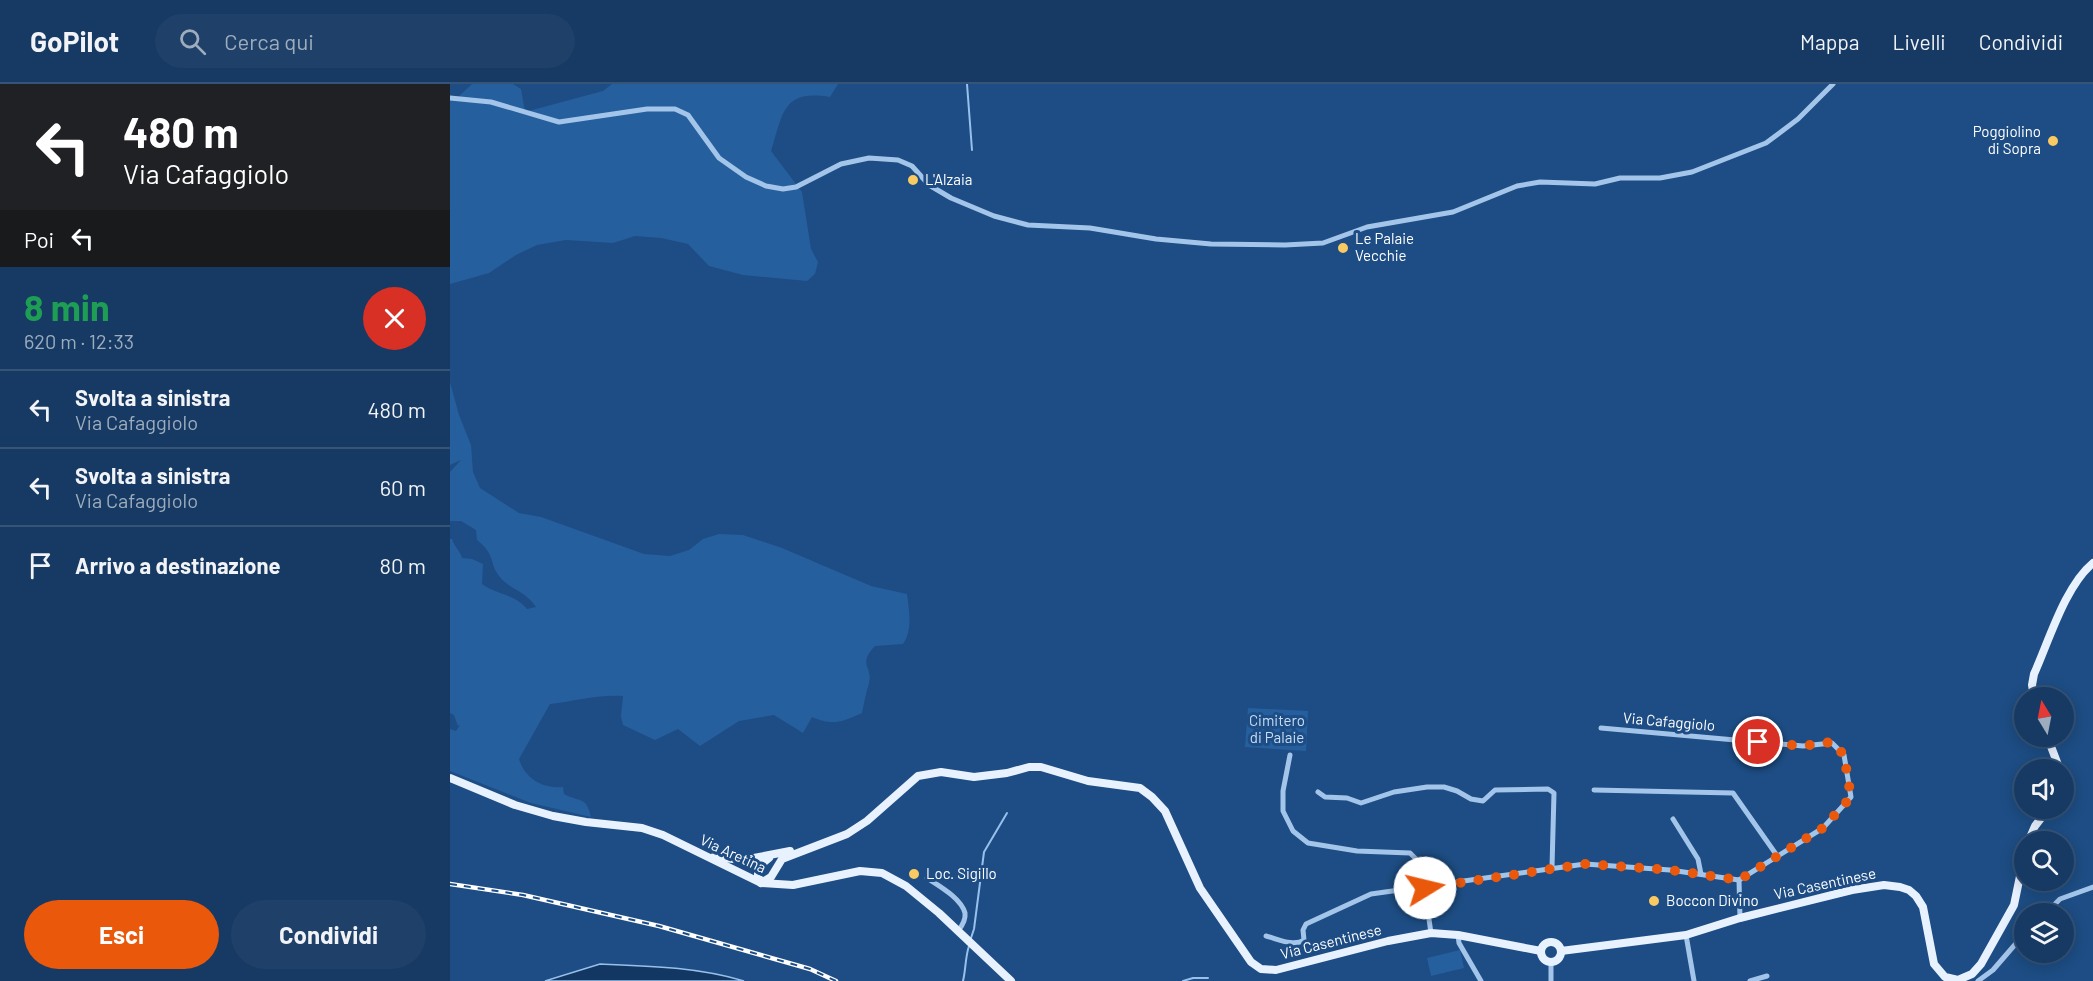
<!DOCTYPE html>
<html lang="it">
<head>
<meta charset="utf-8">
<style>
  body { margin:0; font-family:Barlow,sans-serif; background:#1f4169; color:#f1f3f6; height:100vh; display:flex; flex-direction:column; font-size:22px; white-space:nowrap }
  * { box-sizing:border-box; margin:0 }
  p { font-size:20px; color:#9eadbe }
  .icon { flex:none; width:33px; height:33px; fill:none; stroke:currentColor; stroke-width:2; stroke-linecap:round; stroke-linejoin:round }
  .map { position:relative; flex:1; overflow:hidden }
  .details { display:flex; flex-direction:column; background:#163a63; width:450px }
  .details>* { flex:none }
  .hud { background:#202124; color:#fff; overflow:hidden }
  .needle { width:39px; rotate:350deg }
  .controls { position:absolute; left:1564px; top:603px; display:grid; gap:12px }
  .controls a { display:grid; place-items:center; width:60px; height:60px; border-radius:50%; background:#163a63; box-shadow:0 3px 15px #0003,0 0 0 2px #355478; font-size:30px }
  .pin { position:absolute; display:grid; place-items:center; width:51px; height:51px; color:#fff; margin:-26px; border:3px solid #fff; border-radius:50%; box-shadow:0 2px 6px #0007 }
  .me { position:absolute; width:66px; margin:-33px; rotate:81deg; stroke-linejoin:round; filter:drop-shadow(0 0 4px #0008) }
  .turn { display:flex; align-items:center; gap:21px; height:126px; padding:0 24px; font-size:27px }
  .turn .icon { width:78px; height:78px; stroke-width:2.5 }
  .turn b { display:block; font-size:42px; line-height:51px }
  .then { display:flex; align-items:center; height:57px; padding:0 24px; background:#0003; gap:12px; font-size:22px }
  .round { display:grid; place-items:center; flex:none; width:63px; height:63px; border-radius:32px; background:#1f4169 }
  .overview { display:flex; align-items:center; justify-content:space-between; height:102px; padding:0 24px }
  h1 { font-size:36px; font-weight:700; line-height:45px; color:#1e9e55 }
  .primary-button { display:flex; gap:12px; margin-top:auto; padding:12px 24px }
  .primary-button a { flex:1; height:69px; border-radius:36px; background:#ea580c; color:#fff; font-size:24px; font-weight:700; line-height:69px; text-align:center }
  .primary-button a+a { background:#1f4169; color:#f1f3f6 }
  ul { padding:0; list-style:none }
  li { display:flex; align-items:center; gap:18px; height:78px; padding:0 24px; border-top:2px solid #355478 }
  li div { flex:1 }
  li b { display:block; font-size:22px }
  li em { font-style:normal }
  header { display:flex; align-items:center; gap:36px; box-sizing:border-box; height:84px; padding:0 30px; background:#163a63; border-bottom:2px solid #355478 }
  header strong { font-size:28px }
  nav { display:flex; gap:33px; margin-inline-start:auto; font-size:21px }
  .search { width:420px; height:54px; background:#1f4169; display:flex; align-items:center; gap:15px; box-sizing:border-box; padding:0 21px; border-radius:33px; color:#9eadbe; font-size:22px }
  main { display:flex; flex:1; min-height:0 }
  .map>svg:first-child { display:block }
</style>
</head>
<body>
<header>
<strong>GoPilot</strong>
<div class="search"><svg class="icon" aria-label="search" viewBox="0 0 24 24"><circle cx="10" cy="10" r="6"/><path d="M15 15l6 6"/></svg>Cerca qui</div>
<nav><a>Mappa</a><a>Livelli</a><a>Condividi</a></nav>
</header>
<main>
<section class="details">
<div class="hud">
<div class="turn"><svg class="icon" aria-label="left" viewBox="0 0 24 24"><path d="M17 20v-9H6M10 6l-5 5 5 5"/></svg><div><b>480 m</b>Via Cafaggiolo</div></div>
<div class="then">Poi<svg class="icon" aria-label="left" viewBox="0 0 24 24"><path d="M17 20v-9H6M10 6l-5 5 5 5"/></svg></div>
</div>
<div class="overview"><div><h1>8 min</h1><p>620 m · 12:33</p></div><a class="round" style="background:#d93025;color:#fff"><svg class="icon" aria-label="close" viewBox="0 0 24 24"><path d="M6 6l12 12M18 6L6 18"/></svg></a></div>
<ul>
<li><svg class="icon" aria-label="left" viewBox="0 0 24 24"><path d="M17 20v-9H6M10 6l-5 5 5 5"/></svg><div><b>Svolta a sinistra</b><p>Via Cafaggiolo</p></div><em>480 m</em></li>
<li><svg class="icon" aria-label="left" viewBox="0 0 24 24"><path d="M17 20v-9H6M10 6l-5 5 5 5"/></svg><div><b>Svolta a sinistra</b><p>Via Cafaggiolo</p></div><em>60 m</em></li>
<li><svg class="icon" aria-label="arrive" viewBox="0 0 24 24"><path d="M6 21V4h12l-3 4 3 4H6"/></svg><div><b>Arrivo a destinazione</b></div><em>80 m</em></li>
</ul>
<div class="primary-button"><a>Esci</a><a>Condividi</a></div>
</section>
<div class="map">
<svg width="1643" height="897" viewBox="0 0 1643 897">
  <rect width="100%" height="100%" fill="#1d4d84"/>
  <g fill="#265f9d">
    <path d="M 22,0 L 63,0 L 71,5 L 75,28 L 153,7 L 162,0 L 388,0 L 380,13 C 332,5 333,30 321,67 L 352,108 L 361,165 L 368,178 L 365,190 L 357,197 L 293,191 L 259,182 L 238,160 L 211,154 L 185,152 L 163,159 L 116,156 L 87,161 L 66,171 L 39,189 L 0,200 L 0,14 L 7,14 Z"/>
    <path d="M 0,298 L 9,331 L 21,361 L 23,388 L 30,404 L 69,429 L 91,433 L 194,470 L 220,472 L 239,466 L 253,455 L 269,450 L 293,451 L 332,464 L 421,502 L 457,510 C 459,528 463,545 453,560 L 425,562 C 407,581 423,582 419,599 C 416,609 414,619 412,629 C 392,638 383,642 362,633 L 353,649 L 324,631 L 289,637 L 250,662 L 228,645 L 205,656 L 173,641 L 171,632 L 173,612 C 148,610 125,617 100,620 L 69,675 C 75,695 93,705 113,703 L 114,710 C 130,719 136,711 141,733 L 81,719 L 0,687 L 0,645 L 6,647 L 10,641 L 8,642 L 4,631 L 0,629 L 0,455 L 2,455 C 4,462 10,467 12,474 L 22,475 L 33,480 L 32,500 C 47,511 65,510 77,525 L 86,523 C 76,507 60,506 49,492 C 39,479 46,471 27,456 L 26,446 L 11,437 L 0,437 L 0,388 L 11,376 L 0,381 Z"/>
    <path d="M 798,624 L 858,627 L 856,667 L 795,663 Z"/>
    <path d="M 1010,866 L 1014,884 L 981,892 L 977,874 Z"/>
  </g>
  <path fill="#133763" stroke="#97c1ec" stroke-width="1.5" d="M 150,880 C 199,882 248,883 294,897 L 95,897 Z"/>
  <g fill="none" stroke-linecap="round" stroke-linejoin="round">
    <g stroke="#97c1ec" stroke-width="2">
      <path d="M 517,0 L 522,66"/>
      <path d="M 520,857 L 524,845 L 534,768 L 557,729"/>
      <path d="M 513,897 C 516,885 515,874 519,862"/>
      <path d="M 733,897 L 743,894 L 758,894"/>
    </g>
    <g stroke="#a4c5ea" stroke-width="5">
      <path d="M 0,14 L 41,18 L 109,38 L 197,25 L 225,25 L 238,31 L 269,74 L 296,93 L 316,102 L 333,105 L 346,103 L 391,80 L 419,74 L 448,76 L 462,82 L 479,101 L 501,114 L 544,132 L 578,141 L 640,144 L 706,155 L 761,160 L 835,161 L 873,159 L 917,143 L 1003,128 L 1067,102 L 1090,98 L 1145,100 L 1170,94 L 1210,94 L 1242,88 L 1316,59 L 1348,35 L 1383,0"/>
      <path d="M 840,671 L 833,707 L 833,727 L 843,747 L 858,759 L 907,767 L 960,769 L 971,780 L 981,849"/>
      <path d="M 1144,706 L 1283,709 L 1328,773"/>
      <path d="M 868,708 L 875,713 L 897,714 L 911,719 L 944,708 L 977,703 L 994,703 L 1007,707 L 1021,715 L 1033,717 L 1045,706 L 1098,705 L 1104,709 L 1102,783"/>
      <path d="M 1223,735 L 1248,775 L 1251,790"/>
      <path d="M 477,794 C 489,802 511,814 515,829 C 516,836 512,842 508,847"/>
      <path d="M 1289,796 L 1290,834"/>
      <path d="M 1595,830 L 1610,815 L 1643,803"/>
      <path d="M 1008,851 L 1009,859 L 1031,897"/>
      <path d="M 1236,851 L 1244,897"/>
      <path d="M 816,852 C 828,855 844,863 854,856 L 853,846 L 856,840 L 921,810 L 1135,780 L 1220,786 L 1289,796 L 1373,744 L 1401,713 L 1394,671 L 1382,659 L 1353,662 L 1151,644"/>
      <path d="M 1101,878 L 1101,897"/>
      <path d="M 1300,897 L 1317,892"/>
      <path d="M 1528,897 L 1543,886 L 1575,849"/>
    </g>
    <g stroke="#e8f1fe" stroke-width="8">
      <path d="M 1584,614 L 1582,601 L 1584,590 C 1599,557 1615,502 1643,479"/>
      <path d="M 1597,652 L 1610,686"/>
      <path d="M 0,694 L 65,721 L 103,732 L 136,738 L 192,744 L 213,751 L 311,799 L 343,801 L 410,787 L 432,789 L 456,802 L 489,829 L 561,897"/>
      <path d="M 1578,758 L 1585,742 L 1599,724"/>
      <path d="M 264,773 L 293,776 L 340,767"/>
      <path d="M 311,799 L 321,793 L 332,775 L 397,750 L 417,737 L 468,692 L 491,688 L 524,693 L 557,689 L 579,683 L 591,683 L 638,697 L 690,704 L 702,713 L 715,727 L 750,804 L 801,878 L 811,885 L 826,886 L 938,857 L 981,849 L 1008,851 L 1091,867"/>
      <path d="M 311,799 L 308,792 L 308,783 L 319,774"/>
      <circle cx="1101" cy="868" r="10"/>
      <path d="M 1111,867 L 1236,851 L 1290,834 L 1402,806 L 1434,801 L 1450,803 L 1459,806 L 1466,812 L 1473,823 L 1484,880 L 1495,893 L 1508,896 L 1522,890 L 1531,880 L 1564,821 L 1575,768"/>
    </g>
    <g stroke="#fff" stroke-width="4.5">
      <path id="rail" d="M 0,800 L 73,811 L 209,842 L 360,885 L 386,897"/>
    </g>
    <use href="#rail" stroke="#1d4d84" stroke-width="2" stroke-dasharray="7" stroke-linecap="butt"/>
  </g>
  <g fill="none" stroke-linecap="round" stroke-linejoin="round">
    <path stroke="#ea580c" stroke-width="10" stroke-dasharray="0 18" d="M 975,804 L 1135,780 L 1220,786 L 1289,796 L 1373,744 L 1401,713 L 1394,671 L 1382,658 L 1353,662 L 1308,658"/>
  </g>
  <g fill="#faca62" stroke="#1d4d84" stroke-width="2">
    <circle cx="1603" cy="57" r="6"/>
    <circle cx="463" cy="96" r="6"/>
    <circle cx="893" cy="164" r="6"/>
    <circle cx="464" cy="790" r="6"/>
    <circle cx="1204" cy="817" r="6"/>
  </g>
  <g text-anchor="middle" stroke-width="6" stroke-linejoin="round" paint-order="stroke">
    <g font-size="15" fill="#fff" stroke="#1d4d84" text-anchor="start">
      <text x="1591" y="53" text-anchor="end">Poggiolino<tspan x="1591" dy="17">di Sopra</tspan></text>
      <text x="475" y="101">L'Alzaia</text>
      <text x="905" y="160">Le Palaie<tspan x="905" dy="17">Vecchie</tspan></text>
      <text x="476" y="795">Loc. Sigillo</text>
      <text x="1216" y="822">Boccon Divino</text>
    </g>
    <g font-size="15" fill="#c9dff8" stroke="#1d4d84">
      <text x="827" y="642">Cimitero<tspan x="827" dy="17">di Palaie</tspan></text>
    </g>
    <g font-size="15" fill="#fff" stroke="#1d4d84">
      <text transform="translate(1219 638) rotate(5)" y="5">Via Cafaggiolo</text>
      <text transform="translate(283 770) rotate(25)" y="5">Via Aretina</text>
      <text transform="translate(1375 800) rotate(-12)" y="5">Via Casentinese</text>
      <text transform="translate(881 858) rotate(-14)" y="5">Via Casentinese</text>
    </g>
  </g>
</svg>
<div class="controls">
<a><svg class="needle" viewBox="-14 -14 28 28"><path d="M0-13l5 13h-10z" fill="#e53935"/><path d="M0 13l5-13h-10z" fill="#9eadbe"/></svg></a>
<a><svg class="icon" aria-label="sound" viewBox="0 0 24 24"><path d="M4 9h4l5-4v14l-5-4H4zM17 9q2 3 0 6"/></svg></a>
<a><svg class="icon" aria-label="search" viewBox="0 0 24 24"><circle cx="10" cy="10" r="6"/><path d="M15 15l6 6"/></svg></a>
<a><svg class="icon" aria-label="layers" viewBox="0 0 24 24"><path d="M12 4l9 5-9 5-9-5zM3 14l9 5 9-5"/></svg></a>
</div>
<div class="pin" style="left:1308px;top:658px;background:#d93025"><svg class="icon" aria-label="arrive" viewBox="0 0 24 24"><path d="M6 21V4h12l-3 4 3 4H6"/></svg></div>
<svg class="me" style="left:975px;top:804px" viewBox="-20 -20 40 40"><circle r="19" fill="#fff"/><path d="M0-13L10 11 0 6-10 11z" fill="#ea580c"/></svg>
</div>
</main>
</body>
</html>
